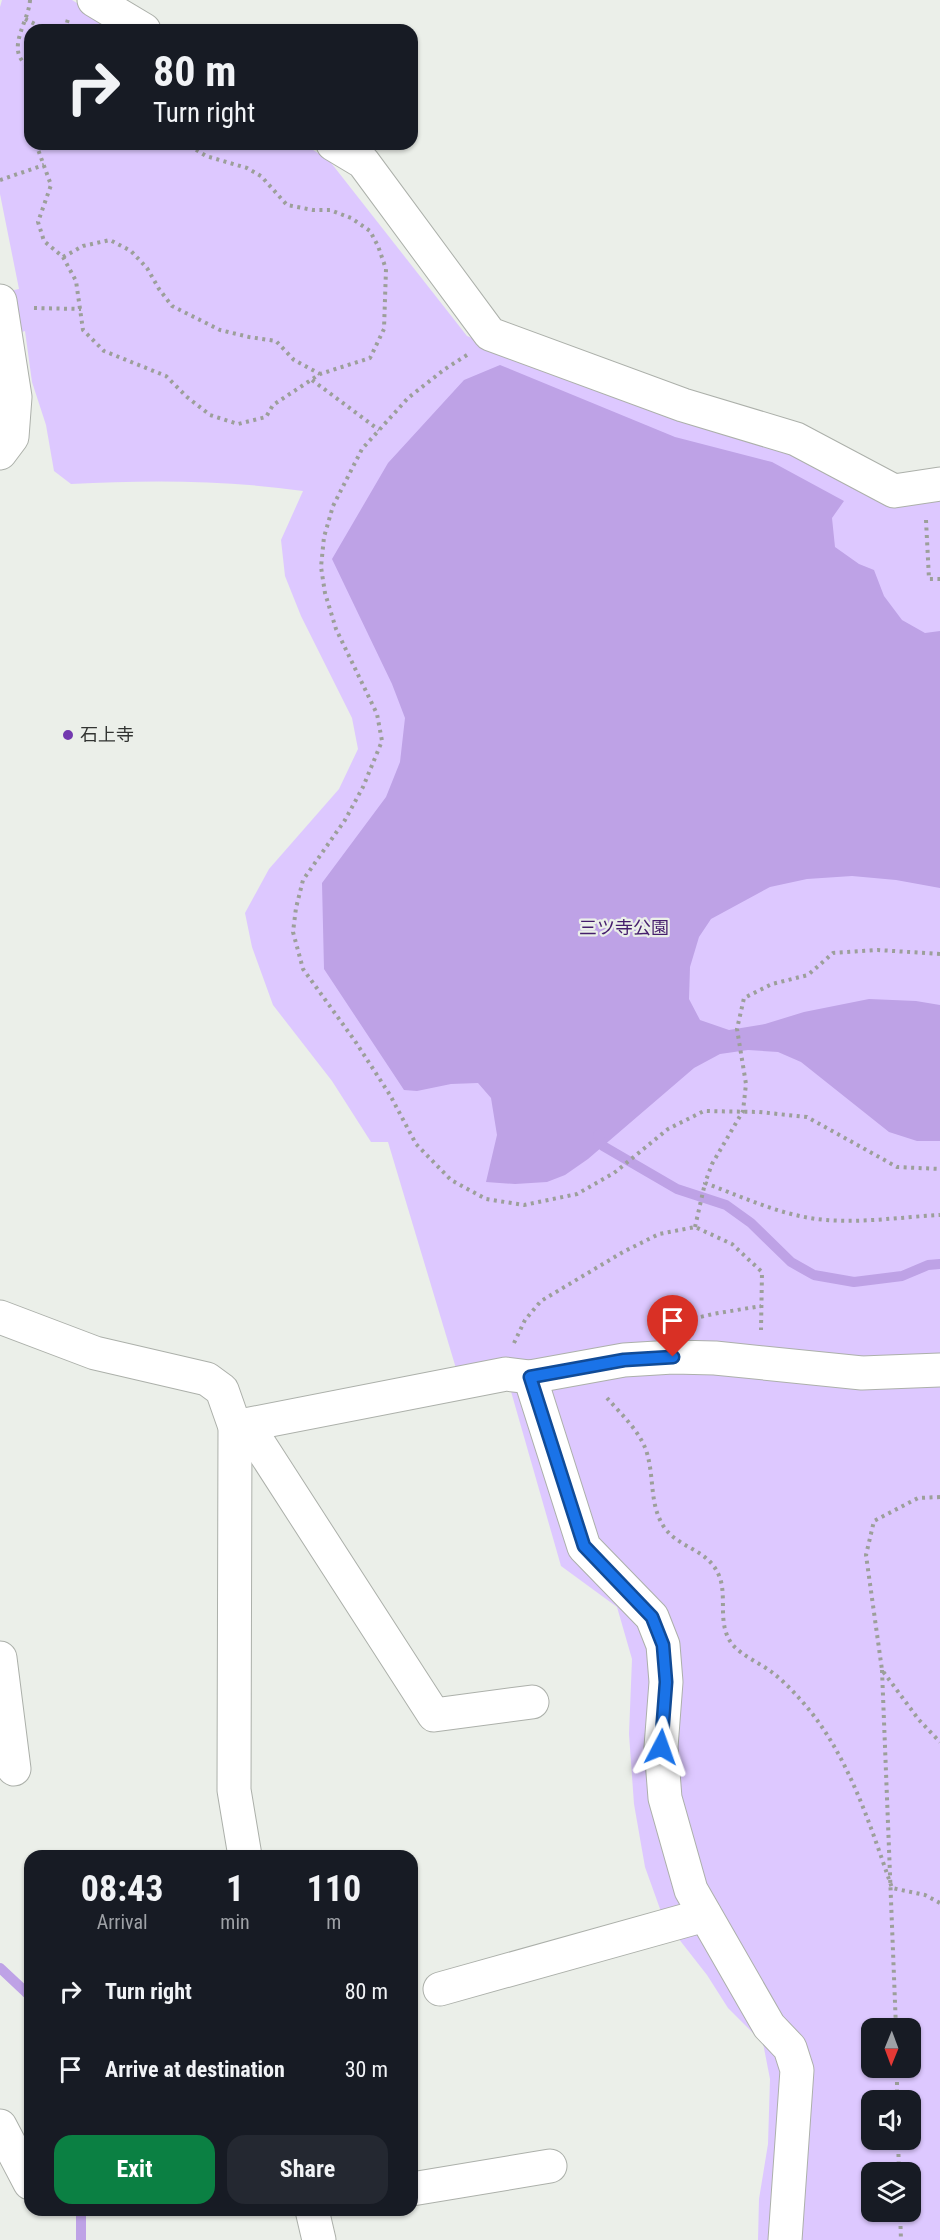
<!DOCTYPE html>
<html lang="en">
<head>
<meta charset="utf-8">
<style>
  body { margin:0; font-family:"Roboto Condensed","Noto Sans JP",sans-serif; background:#242831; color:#f1f3f6; height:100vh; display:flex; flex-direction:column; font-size:22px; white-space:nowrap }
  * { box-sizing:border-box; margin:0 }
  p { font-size:20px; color:#9ea1a6 }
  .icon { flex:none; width:33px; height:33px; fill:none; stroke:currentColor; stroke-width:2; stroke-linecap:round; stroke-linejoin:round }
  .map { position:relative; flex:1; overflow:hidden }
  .details { position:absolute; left:24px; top:1850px; width:394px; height:366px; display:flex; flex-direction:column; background:#171b24; border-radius:18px; box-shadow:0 2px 4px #0004 }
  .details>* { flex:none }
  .hud { position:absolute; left:24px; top:24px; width:394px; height:126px; border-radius:18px; box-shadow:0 2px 4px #0004; background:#171b24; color:#f1f3f6; overflow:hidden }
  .needle { width:39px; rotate:181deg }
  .tools { position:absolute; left:861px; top:2018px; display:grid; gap:12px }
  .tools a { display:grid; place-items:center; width:60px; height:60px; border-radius:12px; background:#171b24; box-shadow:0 2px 4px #0004; font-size:30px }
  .pin { position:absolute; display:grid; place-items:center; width:51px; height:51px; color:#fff; margin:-62px -26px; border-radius:50% 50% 50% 0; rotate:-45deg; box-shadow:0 0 6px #0007 }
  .pin .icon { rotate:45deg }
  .me { position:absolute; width:66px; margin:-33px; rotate:4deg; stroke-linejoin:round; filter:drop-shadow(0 0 4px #0008) }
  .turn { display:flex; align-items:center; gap:21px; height:126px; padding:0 30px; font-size:27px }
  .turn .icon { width:78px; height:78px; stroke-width:2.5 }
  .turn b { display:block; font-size:42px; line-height:51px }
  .eta { display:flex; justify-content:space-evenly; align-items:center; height:102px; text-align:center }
  .eta b { font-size:36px; font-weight:700; line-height:42px }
  .primary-button { display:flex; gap:12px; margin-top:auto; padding:12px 30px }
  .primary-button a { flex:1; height:69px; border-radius:18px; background:#0b8043; color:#fff; font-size:24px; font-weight:700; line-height:69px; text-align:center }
  .primary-button a+a { background:#242831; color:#f1f3f6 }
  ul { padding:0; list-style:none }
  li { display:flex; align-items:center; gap:18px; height:78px; padding:0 30px }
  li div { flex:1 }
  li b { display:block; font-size:22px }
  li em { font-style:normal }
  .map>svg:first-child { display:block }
</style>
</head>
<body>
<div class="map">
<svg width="940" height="2240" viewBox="0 0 940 2240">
  <rect width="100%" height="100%" fill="#ebefe9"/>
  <path fill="#ddc8ff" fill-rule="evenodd" d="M 2,0 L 72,0 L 120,30 L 30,30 L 30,144 L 303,144 L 328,159 L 467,336 L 671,416 L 940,494 L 940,2240 L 758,2240 L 759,2199 L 768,2144 L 770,2079 L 763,2043 L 728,2008 L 707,1975 L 664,1920 L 645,1867 L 634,1804 L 629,1734 L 632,1659 L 617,1607 L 561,1566 L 506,1374 L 458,1375 L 388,1142 L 371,1142 L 332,1081 L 273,1005 L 252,947 L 245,913 L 269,869 L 339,789 L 358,749 L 352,718 L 301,616 L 285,576 L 281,540 L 303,491 C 226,480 149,480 71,484 L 54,471 L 46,425 L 32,382 L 25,331 L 0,339 L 0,293 L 19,289 L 0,194 L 0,7 ZM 872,2028 L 910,2028 L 910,2067 L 872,2067 ZM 872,2100 L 910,2100 L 910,2139 L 872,2139 ZM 872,2172 L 910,2172 L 910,2211 L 872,2211 Z"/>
  <path fill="#bea2e6" d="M 500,365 L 675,437 L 772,462 L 844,501 L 832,518 L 835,547 L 859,564 L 874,570 L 884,596 L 902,620 L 925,633 L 940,631 L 940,888 L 896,880 L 852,876 L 807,879 L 770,887 L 711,919 L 699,937 L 690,967 L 689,999 L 700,1020 L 729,1030 L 765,1024 L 804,1012 L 869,999 L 916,1001 L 940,1005 L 940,1141 L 917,1141 L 889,1132 L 801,1062 L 778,1052 L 748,1050 L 720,1054 L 694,1068 L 588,1159 L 565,1175 L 547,1182 L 515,1184 L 486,1182 L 497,1135 L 491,1098 L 478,1083 L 451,1084 L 417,1091 L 404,1090 L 324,969 L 322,883 L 386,797 L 400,762 L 405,718 L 392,684 L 332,559 L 388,463 L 464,380 Z"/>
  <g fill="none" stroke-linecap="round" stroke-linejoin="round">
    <g stroke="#bea2e6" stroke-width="10">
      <path d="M 598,1135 L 603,1146 L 677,1189 L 726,1205 L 751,1223 L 791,1262 L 814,1275 L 854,1282 L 902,1276 L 928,1265 L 940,1264"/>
      <path d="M 0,1968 L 30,1996"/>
      <path d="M 81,2240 L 81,2210"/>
    </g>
    <g stroke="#acb0aa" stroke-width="35">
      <g id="minor">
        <path d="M 94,0 L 144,30"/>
        <path d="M 333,144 L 363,162 L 490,334 L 683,405 L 796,439 L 894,491 L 940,484"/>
        <path d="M 0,301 L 15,397 L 12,437 L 0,453"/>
        <path d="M 0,1317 L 95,1353 L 207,1379 L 222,1390 L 235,1427 L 234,1790 L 245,1856"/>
        <path d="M 530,1377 L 584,1547 L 652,1617 L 663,1645 L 666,1682 L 661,1747 L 665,1798 L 691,1890 L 769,2026 L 790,2048 L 797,2070 L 785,2240"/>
        <path d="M 247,1425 L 434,1715 L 532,1702"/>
        <path d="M 235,1427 L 506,1374 L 530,1377 L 624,1360 L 673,1357 L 715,1358 L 862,1373 L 940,1370"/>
        <path d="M 0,1658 L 14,1769"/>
        <path d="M 440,1989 L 705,1915"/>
        <path d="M 0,2126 L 30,2183"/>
        <path d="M 412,2189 L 550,2166"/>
        <path d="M 312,2210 L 319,2240"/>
      </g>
    </g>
    <g stroke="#9c9f9a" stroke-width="4" stroke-dasharray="3 4.5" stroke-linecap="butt">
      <path d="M 30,0 C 29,22 3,52 30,67"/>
      <path d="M 25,19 L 47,30"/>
      <path d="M 65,30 L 68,19"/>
      <path d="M 30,116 L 28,123 L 30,128"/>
      <path d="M 36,144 L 51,185 L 38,222 L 44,241 L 63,257 L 76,281 L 83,330 L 104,351 L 166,376 L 187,397 L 210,415 L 238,424 L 266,417 L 273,405 L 320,374 L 370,358 L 384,329 L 386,269 L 378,246 L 370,231 L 351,218 L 330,210 L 313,210 L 287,205 L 261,176 L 247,168 L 206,156 L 187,144"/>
      <path d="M 0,180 L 44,165"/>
      <path d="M 63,257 L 83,246 L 110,240 L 131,251 L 147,268 L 159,289 L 172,306 L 220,330 L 249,337 L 276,341 L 294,360 L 320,374"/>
      <path d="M 34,308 L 81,309"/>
      <path d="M 467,355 L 445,369 L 408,398 L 362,449 L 333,506 L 324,537 L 321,567 L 325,593 L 336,629 L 377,714 L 382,741 L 363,787 L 345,820 L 303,880 L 296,908 L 293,932 L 303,969 L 355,1041 L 390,1095 L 416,1144 L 451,1180 L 486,1199 L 524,1205 L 577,1194 L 614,1173 L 668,1129 L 704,1111 L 759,1112 L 807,1117 L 897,1167 L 940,1169"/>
      <path d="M 312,380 L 379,430"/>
      <path d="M 926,520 L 929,579 L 940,579"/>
      <path d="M 940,954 L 878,950 L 833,953 L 808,975 L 772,984 L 744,998 L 737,1029 L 746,1084 L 743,1111 L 712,1164 L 705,1183 C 740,1196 774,1212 810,1218 C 851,1225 899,1217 940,1215"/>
      <path d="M 695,1227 L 705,1183"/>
      <path d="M 679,1322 L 713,1314 L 761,1306"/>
      <path d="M 514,1343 L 525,1320 L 541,1301 L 623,1252 L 659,1234 L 695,1227 L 732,1244 L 762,1272 L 761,1330"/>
      <path d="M 607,1398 C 622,1415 643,1434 648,1457 C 654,1481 650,1506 664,1527 C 680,1550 709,1548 720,1578 C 727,1599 717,1624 732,1644 C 742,1656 760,1663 773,1673 C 782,1680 791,1689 799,1698 C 847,1750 869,1822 892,1888 L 925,1895 L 940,1903"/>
      <path d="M 940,1497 L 918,1498 L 874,1521 L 866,1555 L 882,1670 L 919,1720 L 940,1742"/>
      <path d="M 882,1670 L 896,2028"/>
      <path d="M 897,2067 L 897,2100"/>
      <path d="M 898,2139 L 899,2172"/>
      <path d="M 900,2211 L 901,2240"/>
    </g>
    <use href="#minor" stroke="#fff" stroke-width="33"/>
  </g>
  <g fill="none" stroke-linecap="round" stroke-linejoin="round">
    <g stroke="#114b97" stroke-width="15">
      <path id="route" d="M 661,1747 L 666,1682 L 663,1645 L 652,1617 L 584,1546 L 530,1377 L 624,1360 L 673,1357"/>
    </g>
    <use href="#route" stroke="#1a73e8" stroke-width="10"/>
  </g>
  <circle fill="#7339af" stroke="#ebefe9" stroke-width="2" cx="68" cy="735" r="6"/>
  <g text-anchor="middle" stroke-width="4.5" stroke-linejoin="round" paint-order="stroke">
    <g font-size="18" fill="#323432" stroke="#ebefe9" text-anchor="start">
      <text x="80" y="741">石上寺</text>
    </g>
    <g font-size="18" fill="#451e6c" stroke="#ebefe9">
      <text x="624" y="934">三ツ寺公園</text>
    </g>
  </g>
</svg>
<div class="tools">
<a><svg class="needle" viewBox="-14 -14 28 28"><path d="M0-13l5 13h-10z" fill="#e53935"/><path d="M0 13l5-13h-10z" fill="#9ea1a6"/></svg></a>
<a><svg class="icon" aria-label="sound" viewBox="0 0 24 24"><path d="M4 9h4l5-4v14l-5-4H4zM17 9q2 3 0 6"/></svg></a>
<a><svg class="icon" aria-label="layers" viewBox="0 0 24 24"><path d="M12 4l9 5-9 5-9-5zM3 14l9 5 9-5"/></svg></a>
</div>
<div class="pin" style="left:673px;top:1357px;background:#d93025"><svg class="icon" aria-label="arrive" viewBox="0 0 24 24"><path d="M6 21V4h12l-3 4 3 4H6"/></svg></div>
<svg class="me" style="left:661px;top:1747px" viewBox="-20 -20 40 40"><path d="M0-17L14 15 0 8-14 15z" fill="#1a73e8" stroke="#fff" stroke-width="4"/></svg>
<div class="hud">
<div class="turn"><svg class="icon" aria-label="right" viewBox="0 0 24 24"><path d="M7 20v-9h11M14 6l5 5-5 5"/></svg><div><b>80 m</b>Turn right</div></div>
</div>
<section class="details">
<div class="eta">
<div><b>08:43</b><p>Arrival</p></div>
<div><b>1</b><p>min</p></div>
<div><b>110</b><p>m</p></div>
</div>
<ul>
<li><svg class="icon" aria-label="right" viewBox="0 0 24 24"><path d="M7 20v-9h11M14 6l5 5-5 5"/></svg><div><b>Turn right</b></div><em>80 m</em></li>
<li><svg class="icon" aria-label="arrive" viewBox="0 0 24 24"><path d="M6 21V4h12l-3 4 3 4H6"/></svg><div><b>Arrive at destination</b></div><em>30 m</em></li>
</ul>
<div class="primary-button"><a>Exit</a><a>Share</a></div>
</section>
</div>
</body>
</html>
